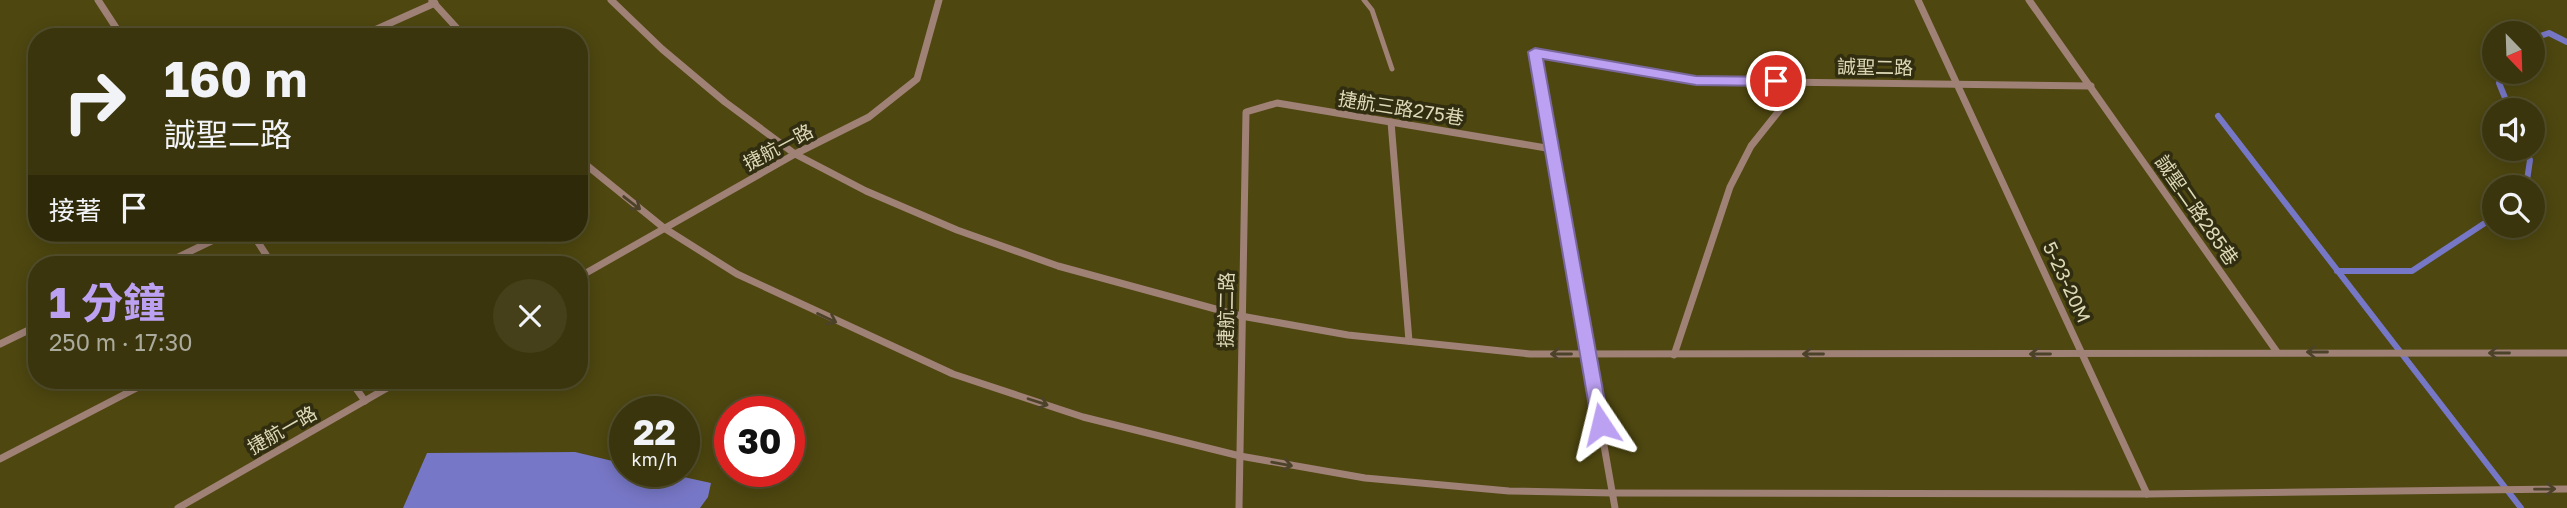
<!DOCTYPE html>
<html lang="zh-TW">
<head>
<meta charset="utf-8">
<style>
  body { margin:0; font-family:"Golos Text","Noto Sans TC",sans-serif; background:#45401a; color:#f1f3f6; height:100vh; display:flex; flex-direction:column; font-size:26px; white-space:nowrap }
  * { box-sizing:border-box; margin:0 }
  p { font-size:23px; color:#abab9d }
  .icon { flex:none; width:38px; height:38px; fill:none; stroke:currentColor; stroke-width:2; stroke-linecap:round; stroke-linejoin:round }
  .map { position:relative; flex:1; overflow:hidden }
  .side { position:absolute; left:28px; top:256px; width:560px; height:133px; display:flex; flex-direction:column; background:#3a350c; border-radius:28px; box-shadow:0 4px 18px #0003,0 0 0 2px #54502d }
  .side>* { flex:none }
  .hud { position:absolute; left:28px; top:28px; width:560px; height:214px; border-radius:28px; box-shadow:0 4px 18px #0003,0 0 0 2px #54502d; background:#3a350c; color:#f1f3f6; overflow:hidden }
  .needle { width:46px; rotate:157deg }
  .tools { position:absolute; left:2482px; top:21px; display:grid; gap:14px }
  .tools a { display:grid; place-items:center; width:63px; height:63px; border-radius:50%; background:#3a350c; box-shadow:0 4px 18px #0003,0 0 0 2px #54502d; font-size:35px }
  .speed { position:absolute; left:609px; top:396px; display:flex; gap:14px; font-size:35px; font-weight:700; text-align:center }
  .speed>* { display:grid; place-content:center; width:91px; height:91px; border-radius:50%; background:#3a350c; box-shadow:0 4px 18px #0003,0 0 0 2px #54502d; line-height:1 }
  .speed small { font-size:18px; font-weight:400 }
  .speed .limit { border:10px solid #d22; background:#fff; color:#111 }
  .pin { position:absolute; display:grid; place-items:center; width:60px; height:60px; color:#fff; margin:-30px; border:4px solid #fff; border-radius:50%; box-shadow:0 2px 7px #0007 }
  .me { position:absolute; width:77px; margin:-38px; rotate:350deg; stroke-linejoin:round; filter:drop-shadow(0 0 5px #0008) }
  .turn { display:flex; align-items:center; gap:24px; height:147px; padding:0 21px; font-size:32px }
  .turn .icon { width:91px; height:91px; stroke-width:2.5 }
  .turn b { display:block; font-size:49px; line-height:60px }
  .then { display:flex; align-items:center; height:66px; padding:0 21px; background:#0003; gap:14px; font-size:26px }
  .round { display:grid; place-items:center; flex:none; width:74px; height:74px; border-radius:37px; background:#45401a }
  .headline { display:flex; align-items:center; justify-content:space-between; height:119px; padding:0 21px }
  h1 { font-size:42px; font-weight:700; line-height:52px; color:#bca0f2 }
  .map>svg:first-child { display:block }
</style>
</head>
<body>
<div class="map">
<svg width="2567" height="508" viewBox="0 0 2567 508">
  <rect width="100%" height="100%" fill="#4e4710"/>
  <path fill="#7777c7" d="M 575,452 L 625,464 L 625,471 L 656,471 L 711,483 L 708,497 L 700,508 L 403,508 L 427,453 Z"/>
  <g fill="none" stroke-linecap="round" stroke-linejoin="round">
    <g stroke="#7777c7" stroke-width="6">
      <path d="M 2532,39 L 2549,33 L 2567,42"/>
      <path d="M 2503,72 L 2499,83 L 2510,110"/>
      <path d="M 2218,116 L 2521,508"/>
      <path d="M 2525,149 L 2530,160 L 2526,187"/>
      <path d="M 2337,271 L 2412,271 L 2494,217"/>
    </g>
    <path stroke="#9f8176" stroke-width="5" d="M 1364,0 L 1372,10 L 1392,69"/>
    <g stroke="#9f8176" stroke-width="7">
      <path d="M 98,0 L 122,37"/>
      <path d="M 611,0 L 662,49 L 725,102 L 795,154 L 866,191 L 957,230 L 1058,266 L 1241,316 L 1348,335 L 1530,354 L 2567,353"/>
      <path d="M 1918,0 L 2147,494"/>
      <path d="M 2029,0 L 2277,352"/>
      <path d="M 432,1 L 465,37"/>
      <path d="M 359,37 L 435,3"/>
      <path d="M 1391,122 L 1409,341"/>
      <path d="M 579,159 L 664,228 L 737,274 L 953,374 L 1083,417 L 1240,456 L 1365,478 L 1509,491 L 1613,493 L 2147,494 L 2567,489"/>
      <path d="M 252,233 L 272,264"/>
      <path d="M 164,264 L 228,233"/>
      <path d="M 579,277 L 795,154 L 869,117 L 917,79 L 939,0"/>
      <path d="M 0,344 L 37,326"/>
      <path d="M 1674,355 L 1730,187 L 1751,146 L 1802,82"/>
      <path d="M 350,380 L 365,401"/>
      <path d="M 0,459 L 152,380"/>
      <path d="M 178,508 L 401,380"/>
      <path d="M 1239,508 L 1246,112 L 1277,103 L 1552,149"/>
      <path d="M 1615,508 L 1535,53 L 1697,81 L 2091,86"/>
    </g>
  </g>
  <defs><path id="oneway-shaft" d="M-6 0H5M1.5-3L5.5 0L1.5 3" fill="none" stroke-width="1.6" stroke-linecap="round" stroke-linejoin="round" transform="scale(1.75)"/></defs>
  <g stroke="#4c422a">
    <use href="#oneway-shaft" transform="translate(632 203) rotate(38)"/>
    <use href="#oneway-shaft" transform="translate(827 318) rotate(25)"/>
    <use href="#oneway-shaft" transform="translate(2317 352) rotate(-180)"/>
    <use href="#oneway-shaft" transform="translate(2499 353) rotate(-180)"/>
    <use href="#oneway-shaft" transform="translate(1561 354) rotate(180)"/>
    <use href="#oneway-shaft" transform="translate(1813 354) rotate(180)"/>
    <use href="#oneway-shaft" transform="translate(2040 354) rotate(180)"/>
    <use href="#oneway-shaft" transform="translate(1038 402) rotate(18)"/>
    <use href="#oneway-shaft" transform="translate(1282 464) rotate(10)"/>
    <use href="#oneway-shaft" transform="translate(2545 489) rotate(-1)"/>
  </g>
  <path fill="#bca0f2" stroke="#7a689d" stroke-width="2" d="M 1535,48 L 1696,76 L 1776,77 L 1783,81 L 1776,86 L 1696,85 L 1543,59 L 1609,424 L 1607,429 L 1601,431 L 1594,429 L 1592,424 L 1528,52 Z"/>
  <g text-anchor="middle" stroke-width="7" stroke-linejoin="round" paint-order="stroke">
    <g font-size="19" fill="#ddd9b7" stroke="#312d10">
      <text transform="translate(1875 67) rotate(1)" y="7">誠聖二路</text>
      <text transform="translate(1401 108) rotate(9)" y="7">捷航三路275巷</text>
      <text transform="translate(778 147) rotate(-28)" y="7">捷航一路</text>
      <text transform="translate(2197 210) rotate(55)" y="7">誠聖二路285巷</text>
      <text transform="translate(2067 282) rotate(65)" y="7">5-23-20M</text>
      <text transform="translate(1226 310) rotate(-89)" y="7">捷航二路</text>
      <text transform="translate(282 430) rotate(-30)" y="7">捷航一路</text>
    </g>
  </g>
</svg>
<div class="tools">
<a><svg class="needle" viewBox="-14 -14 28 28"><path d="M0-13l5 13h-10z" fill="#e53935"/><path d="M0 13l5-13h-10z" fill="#abab9d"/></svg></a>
<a><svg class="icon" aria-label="sound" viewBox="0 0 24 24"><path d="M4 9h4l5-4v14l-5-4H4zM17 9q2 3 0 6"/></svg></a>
<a><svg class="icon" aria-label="search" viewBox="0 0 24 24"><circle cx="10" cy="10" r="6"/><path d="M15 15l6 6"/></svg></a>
</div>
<div class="speed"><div>22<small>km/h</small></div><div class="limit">30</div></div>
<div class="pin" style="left:1776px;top:81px;background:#d93025"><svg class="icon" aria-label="arrive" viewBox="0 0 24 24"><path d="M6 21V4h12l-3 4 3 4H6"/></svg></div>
<svg class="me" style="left:1601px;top:424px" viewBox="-20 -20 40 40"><path d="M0-17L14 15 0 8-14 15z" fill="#bca0f2" stroke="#fff" stroke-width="4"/></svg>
<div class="hud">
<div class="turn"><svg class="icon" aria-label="right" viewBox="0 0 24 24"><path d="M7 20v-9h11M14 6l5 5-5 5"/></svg><div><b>160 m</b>誠聖二路</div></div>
<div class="then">接著<svg class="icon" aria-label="arrive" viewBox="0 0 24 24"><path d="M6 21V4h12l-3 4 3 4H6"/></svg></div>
</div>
<section class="side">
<div class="headline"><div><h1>1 分鐘</h1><p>250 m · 17:30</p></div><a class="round"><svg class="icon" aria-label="close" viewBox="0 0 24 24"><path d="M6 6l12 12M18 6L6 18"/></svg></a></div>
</section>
</div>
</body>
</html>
